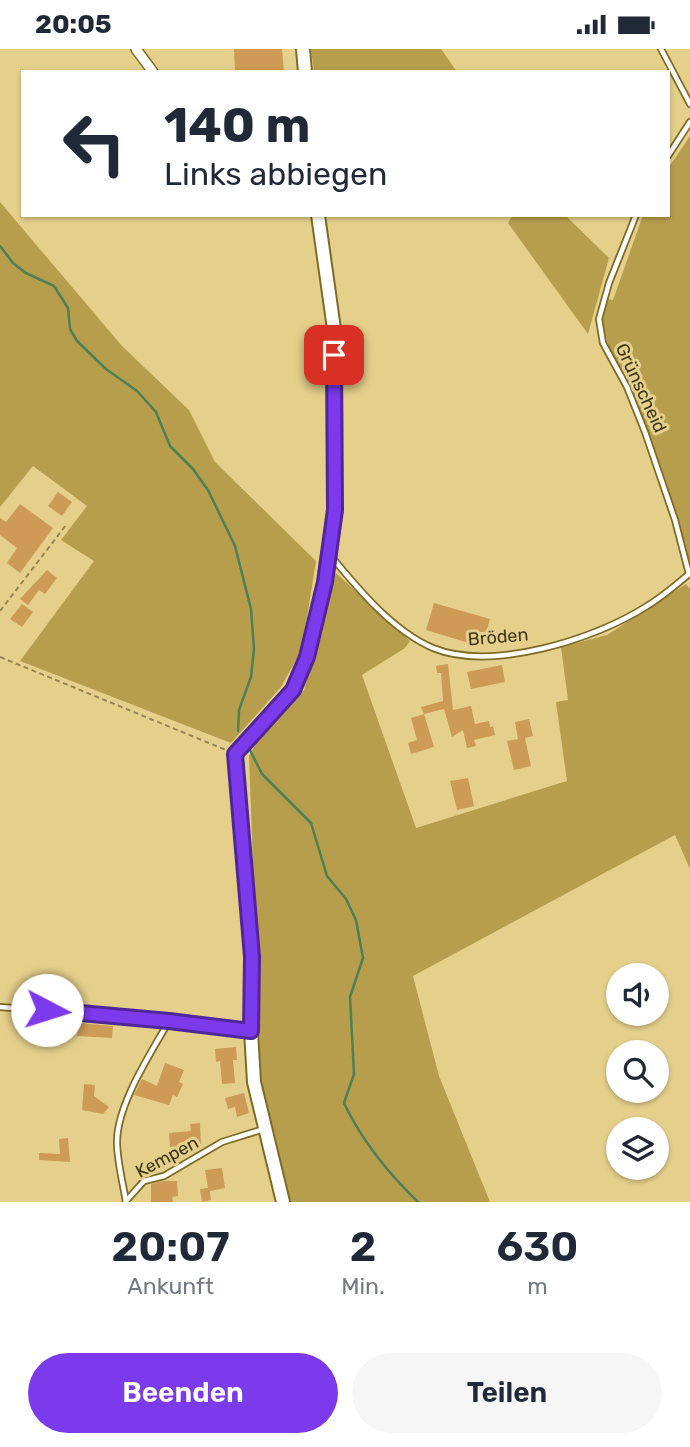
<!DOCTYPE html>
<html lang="de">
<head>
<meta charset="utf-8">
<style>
  body { margin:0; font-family:Rubik,sans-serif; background:#f6f6f7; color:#1f2937; height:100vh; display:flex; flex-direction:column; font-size:26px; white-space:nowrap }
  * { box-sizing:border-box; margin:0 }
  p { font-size:23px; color:#747a83 }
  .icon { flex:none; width:38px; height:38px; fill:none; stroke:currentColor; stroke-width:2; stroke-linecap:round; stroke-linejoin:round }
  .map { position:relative; height:1153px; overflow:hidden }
  .details { display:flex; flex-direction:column; background:#fff; flex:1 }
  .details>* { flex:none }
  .hud { position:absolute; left:21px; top:21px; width:649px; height:147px; border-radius:0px; box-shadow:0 2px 5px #0004; background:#fff; color:#1f2937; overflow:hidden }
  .tools { position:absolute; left:606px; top:914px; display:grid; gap:14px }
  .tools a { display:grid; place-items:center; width:63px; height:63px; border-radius:50%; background:#fff; box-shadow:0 2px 5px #0004; font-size:35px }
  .pin { position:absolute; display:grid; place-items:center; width:60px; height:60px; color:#fff; margin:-30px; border-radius:14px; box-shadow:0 4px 10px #0006 }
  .me { position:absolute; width:77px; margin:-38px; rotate:95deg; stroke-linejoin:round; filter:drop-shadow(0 0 5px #0008) }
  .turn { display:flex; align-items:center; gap:24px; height:147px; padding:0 28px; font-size:32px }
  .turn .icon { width:91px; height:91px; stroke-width:2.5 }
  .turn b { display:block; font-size:49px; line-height:60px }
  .eta { display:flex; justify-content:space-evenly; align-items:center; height:119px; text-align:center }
  .eta b { font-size:42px; font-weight:600; line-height:49px }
  .button { display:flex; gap:14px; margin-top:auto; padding:14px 28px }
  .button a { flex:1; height:80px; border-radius:42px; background:#7c3aed; color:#fff; font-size:28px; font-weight:600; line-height:80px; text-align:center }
  .button a+a { background:#f6f6f7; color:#1f2937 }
  .status { display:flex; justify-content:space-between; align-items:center; height:49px; padding:0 35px; background:#fff; direction:ltr }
  .status svg { height:19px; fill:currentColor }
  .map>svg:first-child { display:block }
</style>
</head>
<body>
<div class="status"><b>20:05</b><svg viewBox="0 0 49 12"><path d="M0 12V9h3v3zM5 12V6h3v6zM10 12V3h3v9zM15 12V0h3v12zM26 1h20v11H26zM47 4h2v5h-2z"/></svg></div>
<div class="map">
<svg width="690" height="1153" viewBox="0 0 690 1153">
  <rect width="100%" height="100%" fill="#e5d08b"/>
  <g fill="#b69e4d">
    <path d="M 311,0 L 441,0 L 457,23 L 314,23 Z"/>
    <path d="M 690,87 L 690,520 L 656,407 L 631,347 L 610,306 L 603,273 L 602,263 L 608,250 L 613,251 L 643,166 L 668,166 L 669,118 Z"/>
    <path d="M 0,153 L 122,297 L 189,361 L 215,413 L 316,512 L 302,600 L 281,638 L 231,694 L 20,612 L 94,512 L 61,491 L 87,457 L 33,417 L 0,458 Z"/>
    <path d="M 513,166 L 565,166 L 609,209 L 588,285 L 508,174 Z"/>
    <path d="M 336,524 L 410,592 L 405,599 L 362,626 L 416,779 L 567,732 L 556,653 L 568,651 L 561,598 L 607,586 L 686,535 L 690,540 L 690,820 L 675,786 L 413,927 L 439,1027 L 490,1153 L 289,1153 L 261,1036 L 249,707 L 263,681 L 304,641 Z"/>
  </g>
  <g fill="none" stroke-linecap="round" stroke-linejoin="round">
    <g stroke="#4f8055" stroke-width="2.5">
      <path d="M 0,197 L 13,214 L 26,224 L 54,237 L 68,259 L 70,280 L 77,292 L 106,320 L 137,342 L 156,363 L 170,397 L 193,420 L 208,441 L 235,497 L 251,560 L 254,600 L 251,628 L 239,661 L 238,682"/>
      <path d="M 249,699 L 262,725 L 311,774 L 327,827 L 346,850 L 356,871 L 363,909 L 350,948 L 354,1025 L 344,1054 C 362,1092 388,1124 418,1153"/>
    </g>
  </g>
  <g fill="#ce9b56">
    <path d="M 234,0 L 282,0 L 284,23 L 235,23 Z"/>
    <path d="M 58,443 L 72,453 L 62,467 L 48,457 Z"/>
    <path d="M 20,455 L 53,479 L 20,524 L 7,514 L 17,499 L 0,486 L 0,469 L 6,473 Z"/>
    <path d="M 47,521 L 57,529 L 45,545 L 39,541 L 28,556 L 20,550 Z"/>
    <path d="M 434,554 L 490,570 L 482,598 L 426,581 Z"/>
    <path d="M 22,555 L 33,563 L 22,578 L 10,570 Z"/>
    <path d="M 448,615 L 453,661 L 471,657 L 475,675 L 489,672 L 490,678 L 493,677 L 495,686 L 474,691 L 476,697 L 467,699 L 463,681 L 452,688 L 444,660 L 424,665 L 421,658 L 443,652 L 441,624 L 437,624 L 436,617 Z"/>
    <path d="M 502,616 L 505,633 L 471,640 L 467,623 Z"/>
    <path d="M 424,665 L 434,698 L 411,705 L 408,694 L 417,691 L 411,669 Z"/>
    <path d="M 529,670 L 533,687 L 525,689 L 531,717 L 514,721 L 507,692 L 518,690 L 515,673 Z"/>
    <path d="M 468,729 L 474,757 L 457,761 L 450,732 Z"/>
    <path d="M 79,974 L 113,977 L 112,989 L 77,987 Z"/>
    <path d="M 236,998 L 237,1011 L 233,1011 L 235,1034 L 222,1035 L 220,1012 L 216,1013 L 215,1000 Z"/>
    <path d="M 165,1014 L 184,1021 L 179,1033 L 183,1035 L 177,1048 L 173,1046 L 169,1056 L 134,1046 L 142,1030 L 157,1037 Z"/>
    <path d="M 84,1035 L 95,1036 L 94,1047 L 109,1058 L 103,1065 L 82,1061 Z"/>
    <path d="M 244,1044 L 249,1064 L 237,1068 L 235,1058 L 228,1060 L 225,1049 Z"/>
    <path d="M 200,1074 L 201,1096 L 170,1098 L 169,1084 L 191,1082 L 190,1075 Z"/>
    <path d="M 68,1089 L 70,1113 L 39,1111 L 39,1104 L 60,1105 L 59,1090 Z"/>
    <path d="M 222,1119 L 225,1139 L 210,1142 L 211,1151 L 202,1153 L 200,1140 L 208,1139 L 205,1121 Z"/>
    <path d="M 163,1132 L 177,1132 L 178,1147 L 172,1148 L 173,1153 L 151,1153 L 151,1135 Z"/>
  </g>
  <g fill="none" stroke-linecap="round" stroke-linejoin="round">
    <g stroke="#7f6b26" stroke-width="8">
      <g id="lane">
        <path d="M 661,0 L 690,55"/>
        <path d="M 668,107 L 690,73"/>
        <path d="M 636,166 L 609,234 L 599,270 L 603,294 L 627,338 L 645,383 L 675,471 L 689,525"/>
        <path d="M 331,507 C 358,540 393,582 433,599 C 492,623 596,590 647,557 C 662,548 676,536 689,525"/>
        <path d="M 0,958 L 169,972 L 250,982"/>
        <path d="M 126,1152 L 144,1132 L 164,1127 L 222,1093 L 264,1080"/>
        <path d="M 126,1153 C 123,1134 117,1112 117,1093 C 117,1055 151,1004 169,972"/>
      </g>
    </g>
    <g stroke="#7f6b26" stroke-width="12">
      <path id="street" d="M 136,0 L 153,23"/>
    </g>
    <g stroke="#7f6b26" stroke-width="16">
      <g id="secondary">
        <path d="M 303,0 L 305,23"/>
        <path d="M 283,1153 L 254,1033 L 251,982 L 252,908 L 235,704 L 293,641 L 307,608 L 325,533 L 335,461 L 334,280 L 318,166"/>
      </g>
    </g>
    <g stroke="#958655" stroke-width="2" stroke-dasharray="5 3.5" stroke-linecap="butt">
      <path d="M 0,562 L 66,476"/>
      <path d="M 0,608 L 226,701"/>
    </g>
    <use href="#lane" stroke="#fff" stroke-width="4.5"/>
    <use href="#street" stroke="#fff" stroke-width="9"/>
    <use href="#secondary" stroke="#fff" stroke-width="12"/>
  </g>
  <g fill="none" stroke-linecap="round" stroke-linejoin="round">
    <g stroke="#51269a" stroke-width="18">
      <path id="route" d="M 47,961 L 169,972 L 251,982 L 252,908 L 235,705 L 293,641 L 307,608 L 325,533 L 335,461 L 334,306"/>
    </g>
    <use href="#route" stroke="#7c3aed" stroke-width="12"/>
  </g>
  <g text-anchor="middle" stroke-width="6" stroke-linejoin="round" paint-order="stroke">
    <g font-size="18" fill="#40381c" stroke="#e5d08b">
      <text transform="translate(641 339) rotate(65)" y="6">Grünscheid</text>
      <text transform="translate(498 588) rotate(-5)" y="6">Bröden</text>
      <text transform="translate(167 1108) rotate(-28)" y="6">Kempen</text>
    </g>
  </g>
</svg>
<div class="tools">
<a><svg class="icon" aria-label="sound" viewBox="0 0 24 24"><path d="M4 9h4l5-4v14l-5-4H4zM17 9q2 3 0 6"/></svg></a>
<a><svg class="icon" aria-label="search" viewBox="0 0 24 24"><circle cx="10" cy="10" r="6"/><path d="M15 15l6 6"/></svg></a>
<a><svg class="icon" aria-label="layers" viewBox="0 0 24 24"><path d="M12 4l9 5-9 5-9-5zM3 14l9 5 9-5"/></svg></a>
</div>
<div class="pin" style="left:334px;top:306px;background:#d93025"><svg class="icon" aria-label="arrive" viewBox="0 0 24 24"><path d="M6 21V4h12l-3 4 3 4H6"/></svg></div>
<svg class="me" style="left:47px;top:961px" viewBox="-20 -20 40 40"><circle r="19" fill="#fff"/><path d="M0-13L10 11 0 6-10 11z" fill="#7c3aed"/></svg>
<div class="hud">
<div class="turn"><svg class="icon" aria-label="left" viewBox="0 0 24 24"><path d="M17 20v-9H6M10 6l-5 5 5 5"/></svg><div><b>140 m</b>Links abbiegen</div></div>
</div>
</div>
<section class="details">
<div class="eta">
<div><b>20:07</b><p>Ankunft</p></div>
<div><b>2</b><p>Min.</p></div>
<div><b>630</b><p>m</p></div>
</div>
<div class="button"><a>Beenden</a><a>Teilen</a></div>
</section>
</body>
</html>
